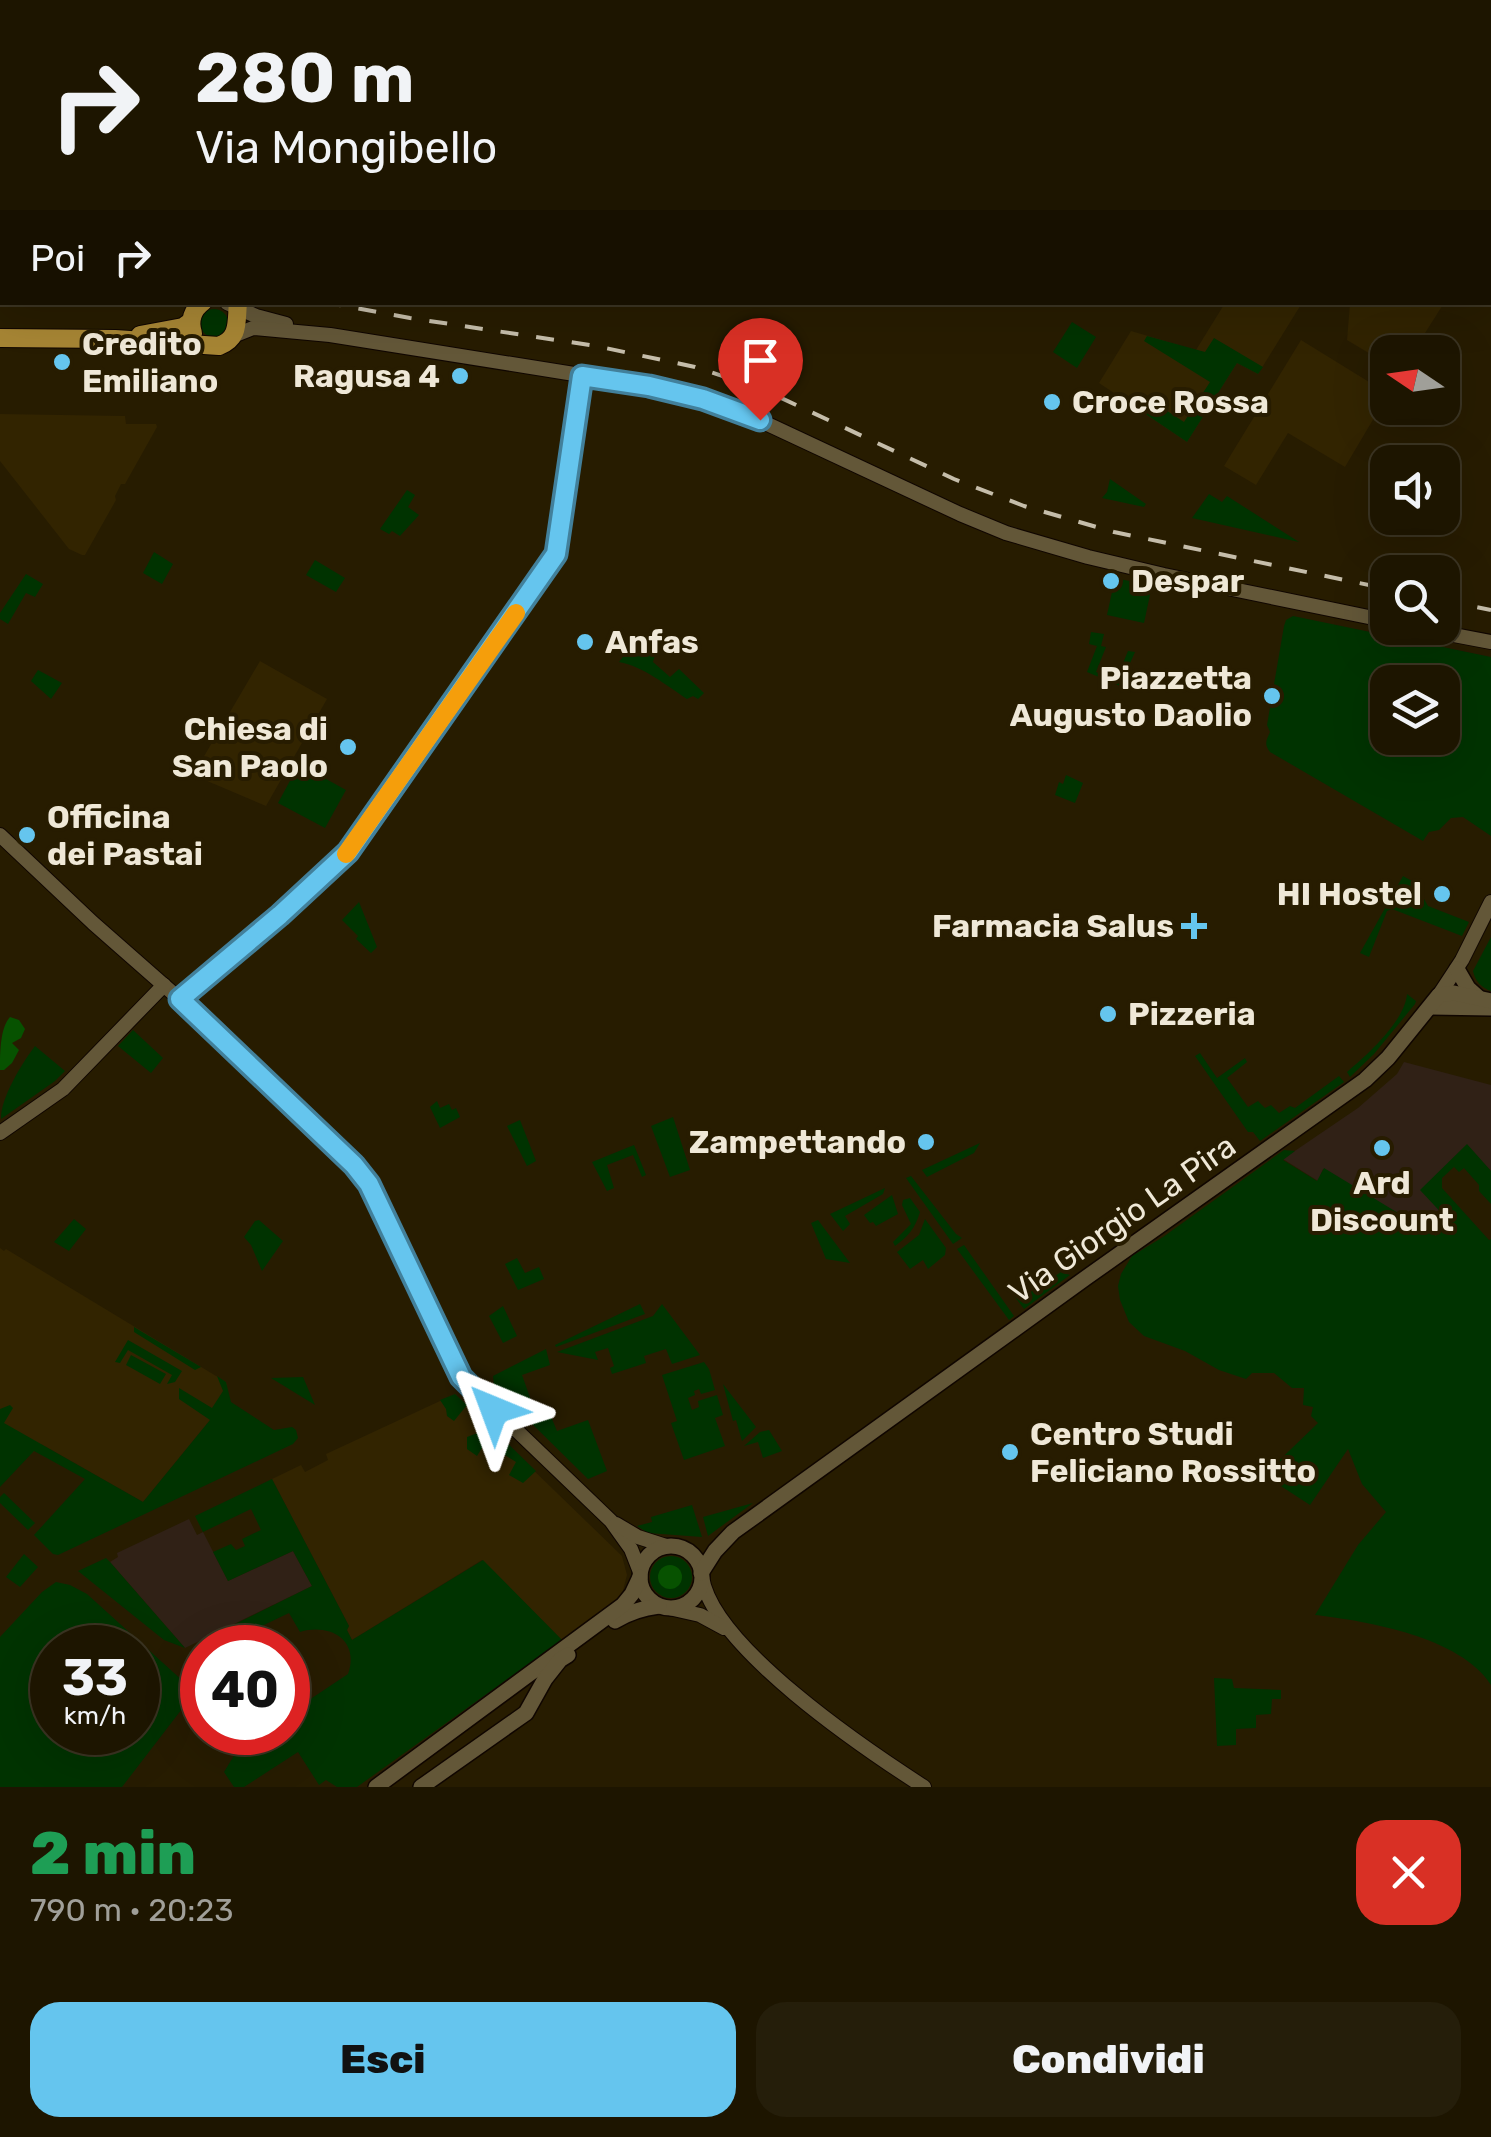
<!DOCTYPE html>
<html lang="it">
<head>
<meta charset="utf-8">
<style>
  body { margin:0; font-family:Rubik,sans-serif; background:#251e0a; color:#f1f3f6; height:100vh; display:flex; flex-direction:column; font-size:38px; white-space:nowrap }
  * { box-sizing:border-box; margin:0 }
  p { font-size:32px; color:#a09f99 }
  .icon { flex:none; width:55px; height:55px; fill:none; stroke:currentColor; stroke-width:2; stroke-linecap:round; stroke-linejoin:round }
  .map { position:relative; height:1787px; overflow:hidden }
  .side { display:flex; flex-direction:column; background:#1d1500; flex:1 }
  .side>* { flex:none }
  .guide { position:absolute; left:0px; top:0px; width:1492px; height:305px; box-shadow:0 10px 40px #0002,0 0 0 2px #3b3422; background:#1d1500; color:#f1f3f6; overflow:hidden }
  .needle { width:65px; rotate:283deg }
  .tools { position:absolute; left:1370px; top:335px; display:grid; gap:20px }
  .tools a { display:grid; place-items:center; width:90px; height:90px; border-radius:20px; background:#1d1500; box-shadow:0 10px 40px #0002,0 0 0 2px #3b3422; font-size:50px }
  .speed { position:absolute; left:30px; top:1625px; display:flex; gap:20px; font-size:50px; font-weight:700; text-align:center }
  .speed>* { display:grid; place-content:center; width:130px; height:130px; border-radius:50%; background:#1d1500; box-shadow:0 10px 40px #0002,0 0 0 2px #3b3422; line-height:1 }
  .speed small { font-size:25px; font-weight:400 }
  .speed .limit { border:15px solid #d22; background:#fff; color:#111 }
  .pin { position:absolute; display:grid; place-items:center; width:85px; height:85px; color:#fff; margin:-102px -42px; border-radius:50% 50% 50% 0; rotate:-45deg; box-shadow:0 0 10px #0007 }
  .pin .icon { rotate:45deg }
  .me { position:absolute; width:110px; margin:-55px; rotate:316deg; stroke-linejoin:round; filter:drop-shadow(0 0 8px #0008) }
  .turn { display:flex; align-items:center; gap:35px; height:210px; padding:0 30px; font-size:45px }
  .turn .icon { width:130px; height:130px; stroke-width:2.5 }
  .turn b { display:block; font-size:70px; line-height:85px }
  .then { display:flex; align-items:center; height:95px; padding:0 30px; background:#0003; gap:20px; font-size:38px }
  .round { display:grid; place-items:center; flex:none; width:105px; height:105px; border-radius:30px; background:#251e0a }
  .overview { display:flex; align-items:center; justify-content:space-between; height:170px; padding:0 30px }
  h1 { font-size:60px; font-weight:800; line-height:75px; color:#1e9e55 }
  .button { display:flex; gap:20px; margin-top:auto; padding:20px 30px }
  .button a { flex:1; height:115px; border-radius:30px; background:#65c5ee; color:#111; font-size:40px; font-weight:800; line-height:115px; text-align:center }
  .button a+a { background:#251e0a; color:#f1f3f6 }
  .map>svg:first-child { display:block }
</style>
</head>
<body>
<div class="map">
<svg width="1491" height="1787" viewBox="0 0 1491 1787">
  <rect width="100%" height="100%" fill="#271c00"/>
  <g fill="#302116">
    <path d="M 1404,1062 L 1491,1085 L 1491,1171 L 1467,1145 L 1421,1190 L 1449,1220 L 1435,1236 L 1323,1169 L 1318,1181 L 1283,1159 L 1358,1108 L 1397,1074 Z"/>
    <path d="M 189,1519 L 197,1535 L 203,1532 L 228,1581 L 293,1551 L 312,1586 L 185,1648 L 110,1562 L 118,1557 L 117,1553 Z"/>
  </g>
  <g fill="#322400">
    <path d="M 1225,303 L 1302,303 L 1258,374 L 1237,363 L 1187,442 L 1099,383 L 1131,331 L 1196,350 Z"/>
    <path d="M 1350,303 L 1350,302 L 1444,303 L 1413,352 L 1388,352 L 1387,364 L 1347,340 Z"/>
    <path d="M 1301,340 L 1387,393 L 1387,396 L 1345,467 L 1288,433 L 1256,485 L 1224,466 Z"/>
    <path d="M 0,414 L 125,416 L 126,424 L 156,424 L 157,427 L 125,484 L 121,484 L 115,496 L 116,500 L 85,555 L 82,555 L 69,549 L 0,461 Z"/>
    <path d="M 260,661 L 327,699 L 266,806 L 193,775 Z"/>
    <path d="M 0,1248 L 4,1251 L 6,1249 L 226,1382 L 229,1397 L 143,1502 L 41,1444 L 30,1455 L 0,1440 Z"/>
    <path d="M 455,1394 L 622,1556 L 627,1575 L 621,1598 L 562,1640 L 482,1560 L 352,1640 L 347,1630 L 349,1626 L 272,1479 L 301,1465 L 305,1472 L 328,1460 L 326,1454 Z"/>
  </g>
  <g fill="#030" fill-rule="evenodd">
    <circle cx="214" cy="323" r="14"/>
    <path d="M 1072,322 L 1096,337 L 1077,368 L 1053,352 Z"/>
    <path d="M 1147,336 L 1205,352 L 1214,338 L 1263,367 L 1258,374 L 1237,363 L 1187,442 L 1144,413 L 1152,401 L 1184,422 L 1210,382 L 1144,341 Z"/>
    <path d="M 1110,479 L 1146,504 L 1144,507 L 1102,498 L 1107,492 Z"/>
    <path d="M 407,490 L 415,495 L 408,507 L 419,515 L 400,536 L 392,531 L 389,534 L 380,529 Z"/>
    <path d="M 1209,494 L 1222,502 L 1227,496 L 1299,542 L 1192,518 Z"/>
    <path d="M 154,552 L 173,564 L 162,584 L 143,573 Z"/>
    <path d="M 315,560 L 345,578 L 336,592 L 306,575 Z"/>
    <path d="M 26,574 L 43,584 L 35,597 L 26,593 L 8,624 L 0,619 L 0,613 Z"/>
    <path d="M 1115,578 L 1149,585 L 1151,590 L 1144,623 L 1107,615 Z"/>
    <path d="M 1293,616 L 1491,657 L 1491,836 L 1463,817 L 1451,818 L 1439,830 L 1429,832 L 1423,841 L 1270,752 C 1264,744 1266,741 1270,732 L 1267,725 L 1284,626 L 1286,620 ZM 1442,682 L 1442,738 L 1388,738 L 1388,682 Z"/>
    <path d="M 1091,632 L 1104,634 L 1101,646 L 1106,647 L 1096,672 L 1116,680 L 1128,651 L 1135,652 L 1120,686 L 1087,672 L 1097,646 L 1089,644 Z"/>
    <path d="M 625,654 L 630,657 L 655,655 L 653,662 L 670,677 L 679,669 L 704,693 L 698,699 L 693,696 L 687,699 C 667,686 643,666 619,662 Z"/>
    <path d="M 38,670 L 62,683 L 51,699 L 31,681 Z"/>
    <path d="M 299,764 L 346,790 L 325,828 L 278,803 Z"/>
    <path d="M 1066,775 L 1083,783 L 1075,803 L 1055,795 L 1059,782 L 1063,784 Z"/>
    <path d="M 1403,876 L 1421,886 L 1419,890 L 1428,906 L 1469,922 L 1462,936 L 1392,909 L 1387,911 L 1369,957 L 1360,953 Z"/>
    <path d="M 359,902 L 377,947 L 371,953 L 356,939 L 358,936 L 342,920 Z"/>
    <path d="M 1491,937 L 1491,991 C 1482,988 1475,981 1473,971 Z"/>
    <path d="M 1407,994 L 1416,1001 L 1415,1004 L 1374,1054 L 1350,1077 L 1347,1072 C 1367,1055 1405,1021 1407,994 Z"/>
    <path d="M 133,1030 L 163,1058 L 151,1073 L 118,1046 Z"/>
    <path d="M 35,1046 L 65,1071 L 55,1081 L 1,1119 C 0,1099 22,1063 35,1046 Z"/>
    <path d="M 1200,1053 L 1217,1078 L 1245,1058 L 1247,1062 L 1227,1078 L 1248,1107 L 1258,1101 L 1265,1108 L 1271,1105 L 1279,1113 L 1290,1106 L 1295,1108 L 1339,1076 L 1344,1082 L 1260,1141 L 1253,1132 L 1248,1132 L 1195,1056 Z"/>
    <path d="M 437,1101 L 440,1108 L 449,1104 L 452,1110 L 456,1108 L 460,1117 L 440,1128 L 430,1107 Z"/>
    <path d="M 673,1117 L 690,1170 L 670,1177 L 651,1126 Z"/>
    <path d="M 520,1120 L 536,1161 L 527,1166 L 507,1126 Z"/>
    <path d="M 980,1143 L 974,1153 L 927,1177 L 922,1170 Z"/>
    <path d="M 1467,1144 L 1491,1171 L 1491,1204 L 1479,1191 L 1479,1185 L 1464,1168 L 1459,1172 L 1454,1167 L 1442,1178 L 1442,1188 L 1489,1240 L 1491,1239 L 1491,1685 C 1461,1637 1367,1621 1315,1615 L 1358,1545 L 1386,1512 L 1362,1484 L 1348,1449 L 1310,1505 L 1264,1475 L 1318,1423 L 1311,1416 L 1313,1407 L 1303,1405 L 1304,1388 L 1292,1388 L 1274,1373 L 1252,1373 L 1246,1379 L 1219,1370 L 1185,1351 L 1144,1336 L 1129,1322 L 1120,1300 L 1118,1286 L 1121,1274 L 1132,1256 L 1163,1237 L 1284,1150 L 1295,1151 L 1283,1160 L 1317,1181 L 1324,1168 L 1436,1236 L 1448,1220 L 1420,1190 Z"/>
    <path d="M 634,1145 L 646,1175 L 642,1177 L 633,1155 L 607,1165 L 614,1188 L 607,1191 L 592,1162 Z"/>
    <path d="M 911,1176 L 956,1234 L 962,1238 L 953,1244 L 906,1178 Z"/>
    <path d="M 885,1188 L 883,1194 L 845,1216 L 850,1224 L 843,1231 L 830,1214 Z"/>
    <path d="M 892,1195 L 898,1214 L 876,1226 L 873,1222 L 870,1223 L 864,1215 Z"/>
    <path d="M 910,1198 L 920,1212 C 915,1228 909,1236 895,1246 L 893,1242 L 911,1224 L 902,1205 L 903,1200 Z"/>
    <path d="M 74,1219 L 86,1229 L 69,1251 L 54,1242 Z"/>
    <path d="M 925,1219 L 946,1248 L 945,1255 L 928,1269 L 923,1260 L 910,1269 L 897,1252 L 919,1235 Z"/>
    <path d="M 259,1220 L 283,1241 L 262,1271 L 251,1245 L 244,1237 L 255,1221 Z"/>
    <path d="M 818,1220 L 850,1263 L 826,1259 L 811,1223 Z"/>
    <path d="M 964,1245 L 1014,1316 L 1009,1320 L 957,1249 Z"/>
    <path d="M 517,1258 L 525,1273 L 539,1267 L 544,1279 L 518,1290 L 505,1264 Z"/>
    <path d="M 1061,1272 L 1070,1275 L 1024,1309 L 1012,1293 L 1022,1285 L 1029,1293 Z"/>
    <path d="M 640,1304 L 645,1314 L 556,1347 L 555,1345 Z"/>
    <path d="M 662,1304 L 700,1355 L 672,1364 L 666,1349 L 644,1356 L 646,1363 L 612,1374 L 610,1368 L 614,1366 L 608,1348 L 595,1352 L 598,1360 L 557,1352 L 653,1316 Z"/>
    <path d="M 503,1306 L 517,1336 L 503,1343 L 489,1316 Z"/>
    <path d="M 134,1327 L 201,1367 L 195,1370 L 134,1332 Z"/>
    <path d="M 128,1340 L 182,1371 L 175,1382 L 167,1384 L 172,1375 L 128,1350 L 120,1363 L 115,1362 Z"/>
    <path d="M 546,1349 L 550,1365 L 522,1375 L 532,1403 L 516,1408 L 494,1387 L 493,1376 Z"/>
    <path d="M 131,1355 L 166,1374 L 160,1384 L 126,1365 Z"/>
    <path d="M 704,1362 L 709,1369 L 715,1390 L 701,1394 L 699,1389 L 694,1391 L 695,1395 L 688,1398 L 692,1410 L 699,1407 L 698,1401 L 717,1395 L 723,1415 L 715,1418 L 725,1446 L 684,1460 L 671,1423 L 677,1421 L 662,1375 Z"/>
    <path d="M 217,1376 L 226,1382 L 231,1402 L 274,1430 L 292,1427 L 296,1430 L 298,1438 L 293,1444 L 58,1555 L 53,1554 L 34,1535 L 85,1479 L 34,1451 L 0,1487 L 0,1409 L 10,1405 L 13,1408 L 4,1423 L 143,1502 L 210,1420 L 179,1399 L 179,1388 L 212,1408 L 223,1391 Z"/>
    <path d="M 303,1377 L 315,1405 L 271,1378 Z"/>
    <path d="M 723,1384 L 756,1427 L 742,1441 L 736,1420 L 733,1421 Z"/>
    <path d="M 455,1394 L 467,1405 L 454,1421 L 447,1416 L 446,1409 L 440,1400 Z"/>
    <path d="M 533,1407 L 535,1411 L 547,1407 L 557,1431 L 588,1420 L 607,1471 L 588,1479 L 520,1412 Z"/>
    <path d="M 769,1430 L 782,1451 L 763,1458 L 758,1442 L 744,1446 L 760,1432 Z"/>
    <path d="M 480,1432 L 488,1433 L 495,1438 L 498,1434 L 536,1471 L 523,1483 L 509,1475 L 516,1462 L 485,1443 L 477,1456 L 467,1449 L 467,1437 Z"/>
    <path d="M 272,1479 L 349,1626 L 347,1630 L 352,1640 L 483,1560 L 562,1640 L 357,1787 L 337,1787 L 326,1780 L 319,1785 L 298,1752 L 244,1787 L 234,1787 L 224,1772 L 244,1739 L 240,1733 L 288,1732 L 288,1714 L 348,1674 C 360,1640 330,1623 300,1632 L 289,1613 L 249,1632 L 228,1638 L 219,1632 L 312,1586 L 293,1551 L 228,1581 L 213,1552 L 231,1544 L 236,1550 L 245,1546 L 242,1539 L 261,1530 L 251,1509 L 203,1532 L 195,1516 Z"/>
    <path d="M 4,1493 L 35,1523 L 28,1530 L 0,1503 L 0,1497 Z"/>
    <path d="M 753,1503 L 708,1536 L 703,1517 Z"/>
    <path d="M 692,1505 L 702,1537 L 648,1533 L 637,1526 L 652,1522 L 651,1517 Z"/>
    <path d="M 24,1554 L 38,1567 L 20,1587 L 6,1577 Z"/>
    <circle cx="671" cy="1577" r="21"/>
    <path d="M 106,1558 L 110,1562 L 185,1648 L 164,1640 L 78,1571 Z"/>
    <path d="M 56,1582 L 70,1585 L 87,1594 L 195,1692 L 122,1787 L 0,1787 L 0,1637 L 42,1592 ZM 52,1648 L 138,1648 L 138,1732 L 52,1732 Z"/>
    <path d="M 1214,1678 L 1232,1679 L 1234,1688 L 1281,1690 L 1281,1699 L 1272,1699 L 1271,1714 L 1256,1715 L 1256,1728 L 1236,1729 L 1236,1745 L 1217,1746 Z"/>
  </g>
  <g fill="#075200">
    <path d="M 10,1017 L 19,1020 L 25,1029 L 21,1038 L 12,1043 L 19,1050 L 12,1063 L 4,1070 L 0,1070 C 0,1053 0,1028 10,1017 Z"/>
    <circle cx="670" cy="1577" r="12"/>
  </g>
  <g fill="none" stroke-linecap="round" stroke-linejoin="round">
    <g stroke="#100600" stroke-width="16">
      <g id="tertiary">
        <path d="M 227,303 L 256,316 L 286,324"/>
        <path d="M 233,336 L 253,328 L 330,335 L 649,386 L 703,399 L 759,420 L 960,514 L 1006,533 L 1088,557 L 1164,575 L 1388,621"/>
        <path d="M 1417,628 L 1491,642"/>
        <path d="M 0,835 L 93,923 L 192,1010 L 355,1165 L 369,1184 L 461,1377 L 611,1521 L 631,1549 L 640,1572"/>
        <path d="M 1439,995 L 1462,960 L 1491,902"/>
        <path d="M 180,999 L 280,915 L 348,852 L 556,554 L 583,376"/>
        <path d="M 0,1133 L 63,1089 L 164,985"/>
        <path d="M 616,1524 L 638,1537 L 666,1546"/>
        <path d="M 702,1577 C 713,1647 865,1749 924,1787"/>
        <path d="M 669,1608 L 700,1615 L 724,1628"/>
      </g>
    </g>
    <g stroke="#100600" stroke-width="18">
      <g id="secondary">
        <path d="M 1457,969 L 1468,988 L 1478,997"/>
        <path d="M 1431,1007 L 1491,1008"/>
        <circle cx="671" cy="1577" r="31"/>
        <path d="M 701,1573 L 715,1551 L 733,1532 L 1087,1277 L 1365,1080 L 1388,1058 L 1439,995 L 1454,993 L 1491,1001"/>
        <path d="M 615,1621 C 629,1612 643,1608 659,1606"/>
        <path d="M 376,1787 L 623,1605 L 632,1594 L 640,1577"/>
        <path d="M 421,1787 L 526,1713 L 545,1679 L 560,1660 L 568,1655"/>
      </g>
    </g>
    <g stroke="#100600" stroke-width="20">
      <g id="primary">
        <path d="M 664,2 L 668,0"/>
        <path d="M 193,333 C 189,321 192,310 203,302"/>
        <path d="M 140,335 L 183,327 L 190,322"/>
        <path d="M 0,338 L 115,339 L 219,346 C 240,338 236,322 238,302"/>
      </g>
    </g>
    <use href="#tertiary" stroke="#635738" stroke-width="14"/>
    <use href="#secondary" stroke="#635738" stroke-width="15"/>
    <use href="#primary" stroke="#a68534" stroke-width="18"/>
    <g stroke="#c5bdaa" stroke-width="4" stroke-dasharray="18 18" stroke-linecap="butt">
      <path d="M 0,17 L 2,25"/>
      <path d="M 323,302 L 410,318 L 596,346 L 695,367 L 762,389 L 954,479 L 1024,506 L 1114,532 L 1388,589"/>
      <path d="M 1442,600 L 1491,610"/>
    </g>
  </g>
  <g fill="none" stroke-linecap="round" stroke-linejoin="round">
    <g stroke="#42809b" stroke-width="25">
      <path id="route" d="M 494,1410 L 461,1377 L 369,1184 L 354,1165 L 180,999 L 280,915 L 348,852 L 556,554 L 582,376 L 649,386 L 703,399 L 760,420"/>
    </g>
    <use href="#route" stroke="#65c5ee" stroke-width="18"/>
    <path stroke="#f59e0b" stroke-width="18" d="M 346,854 L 516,613"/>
  </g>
  <g fill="#65c5ee" stroke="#271c00" stroke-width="4">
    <circle cx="62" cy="362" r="10"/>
    <circle cx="460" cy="376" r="10"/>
    <circle cx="1052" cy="402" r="10"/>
    <circle cx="1111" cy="581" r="10"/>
    <circle cx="585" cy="642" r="10"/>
    <circle cx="1272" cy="696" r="10"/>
    <circle cx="348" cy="747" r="10"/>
    <circle cx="27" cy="835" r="10"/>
    <circle cx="1442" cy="894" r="10"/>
    <path d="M1189 911h10v10h10v10h-10v10h-10v-10h-10v-10h10z"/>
    <circle cx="1108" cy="1014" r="10"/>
    <circle cx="926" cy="1142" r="10"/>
    <circle cx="1382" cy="1148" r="10"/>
    <circle cx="1010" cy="1452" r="10"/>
  </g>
  <g text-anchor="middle" stroke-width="8" stroke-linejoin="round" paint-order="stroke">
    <g font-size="32" font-weight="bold" fill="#efe8d7" stroke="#271c00" text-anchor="start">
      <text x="82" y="355">Credito<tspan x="82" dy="37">Emiliano</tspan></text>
      <text x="440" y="387" text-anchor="end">Ragusa 4</text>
      <text x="1072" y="413">Croce Rossa</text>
      <text x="1131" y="592">Despar</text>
      <text x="605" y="653">Anfas</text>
      <text x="1252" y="689" text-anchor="end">Piazzetta<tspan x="1252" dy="37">Augusto Daolio</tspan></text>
      <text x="328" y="740" text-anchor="end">Chiesa di<tspan x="328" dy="37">San Paolo</tspan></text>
      <text x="47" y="828">Officina<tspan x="47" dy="37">dei Pastai</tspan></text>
      <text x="1422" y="905" text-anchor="end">HI Hostel</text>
      <text x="1174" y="937" text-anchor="end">Farmacia Salus</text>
      <text x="1128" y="1025">Pizzeria</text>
      <text x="906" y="1153" text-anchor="end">Zampettando</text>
      <text x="1382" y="1194" text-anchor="middle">Ard<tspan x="1382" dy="37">Discount</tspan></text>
      <text x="1030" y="1445">Centro Studi<tspan x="1030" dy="37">Feliciano Rossitto</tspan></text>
    </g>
    <g font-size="32" fill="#efe8d7" stroke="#271c00">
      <text transform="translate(1122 1219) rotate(-35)" y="11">Via Giorgio La Pira</text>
    </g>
  </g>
</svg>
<div class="tools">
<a><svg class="needle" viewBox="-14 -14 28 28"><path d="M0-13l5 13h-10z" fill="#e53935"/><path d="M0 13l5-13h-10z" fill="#a09f99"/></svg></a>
<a><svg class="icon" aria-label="sound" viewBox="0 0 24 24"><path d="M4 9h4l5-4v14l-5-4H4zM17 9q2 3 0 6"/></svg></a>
<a><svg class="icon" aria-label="search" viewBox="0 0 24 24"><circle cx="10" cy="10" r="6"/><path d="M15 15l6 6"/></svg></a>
<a><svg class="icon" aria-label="layers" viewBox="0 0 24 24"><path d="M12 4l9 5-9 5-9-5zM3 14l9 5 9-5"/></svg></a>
</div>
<div class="speed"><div>33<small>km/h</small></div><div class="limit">40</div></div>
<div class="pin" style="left:760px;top:420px;background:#d93025"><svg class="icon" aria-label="arrive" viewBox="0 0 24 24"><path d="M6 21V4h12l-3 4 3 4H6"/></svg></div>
<svg class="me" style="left:494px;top:1410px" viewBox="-20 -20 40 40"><path d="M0-17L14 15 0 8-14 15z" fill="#65c5ee" stroke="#fff" stroke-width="4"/></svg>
<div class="guide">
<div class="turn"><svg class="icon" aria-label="right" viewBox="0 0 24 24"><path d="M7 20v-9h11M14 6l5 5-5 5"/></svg><div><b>280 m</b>Via Mongibello</div></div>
<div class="then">Poi<svg class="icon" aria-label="right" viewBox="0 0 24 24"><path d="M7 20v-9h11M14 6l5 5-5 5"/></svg></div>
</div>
</div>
<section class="side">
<div class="overview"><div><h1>2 min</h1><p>790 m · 20:23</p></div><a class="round" style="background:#d93025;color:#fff"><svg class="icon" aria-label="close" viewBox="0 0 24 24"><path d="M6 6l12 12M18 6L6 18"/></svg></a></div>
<div class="button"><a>Esci</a><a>Condividi</a></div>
</section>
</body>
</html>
